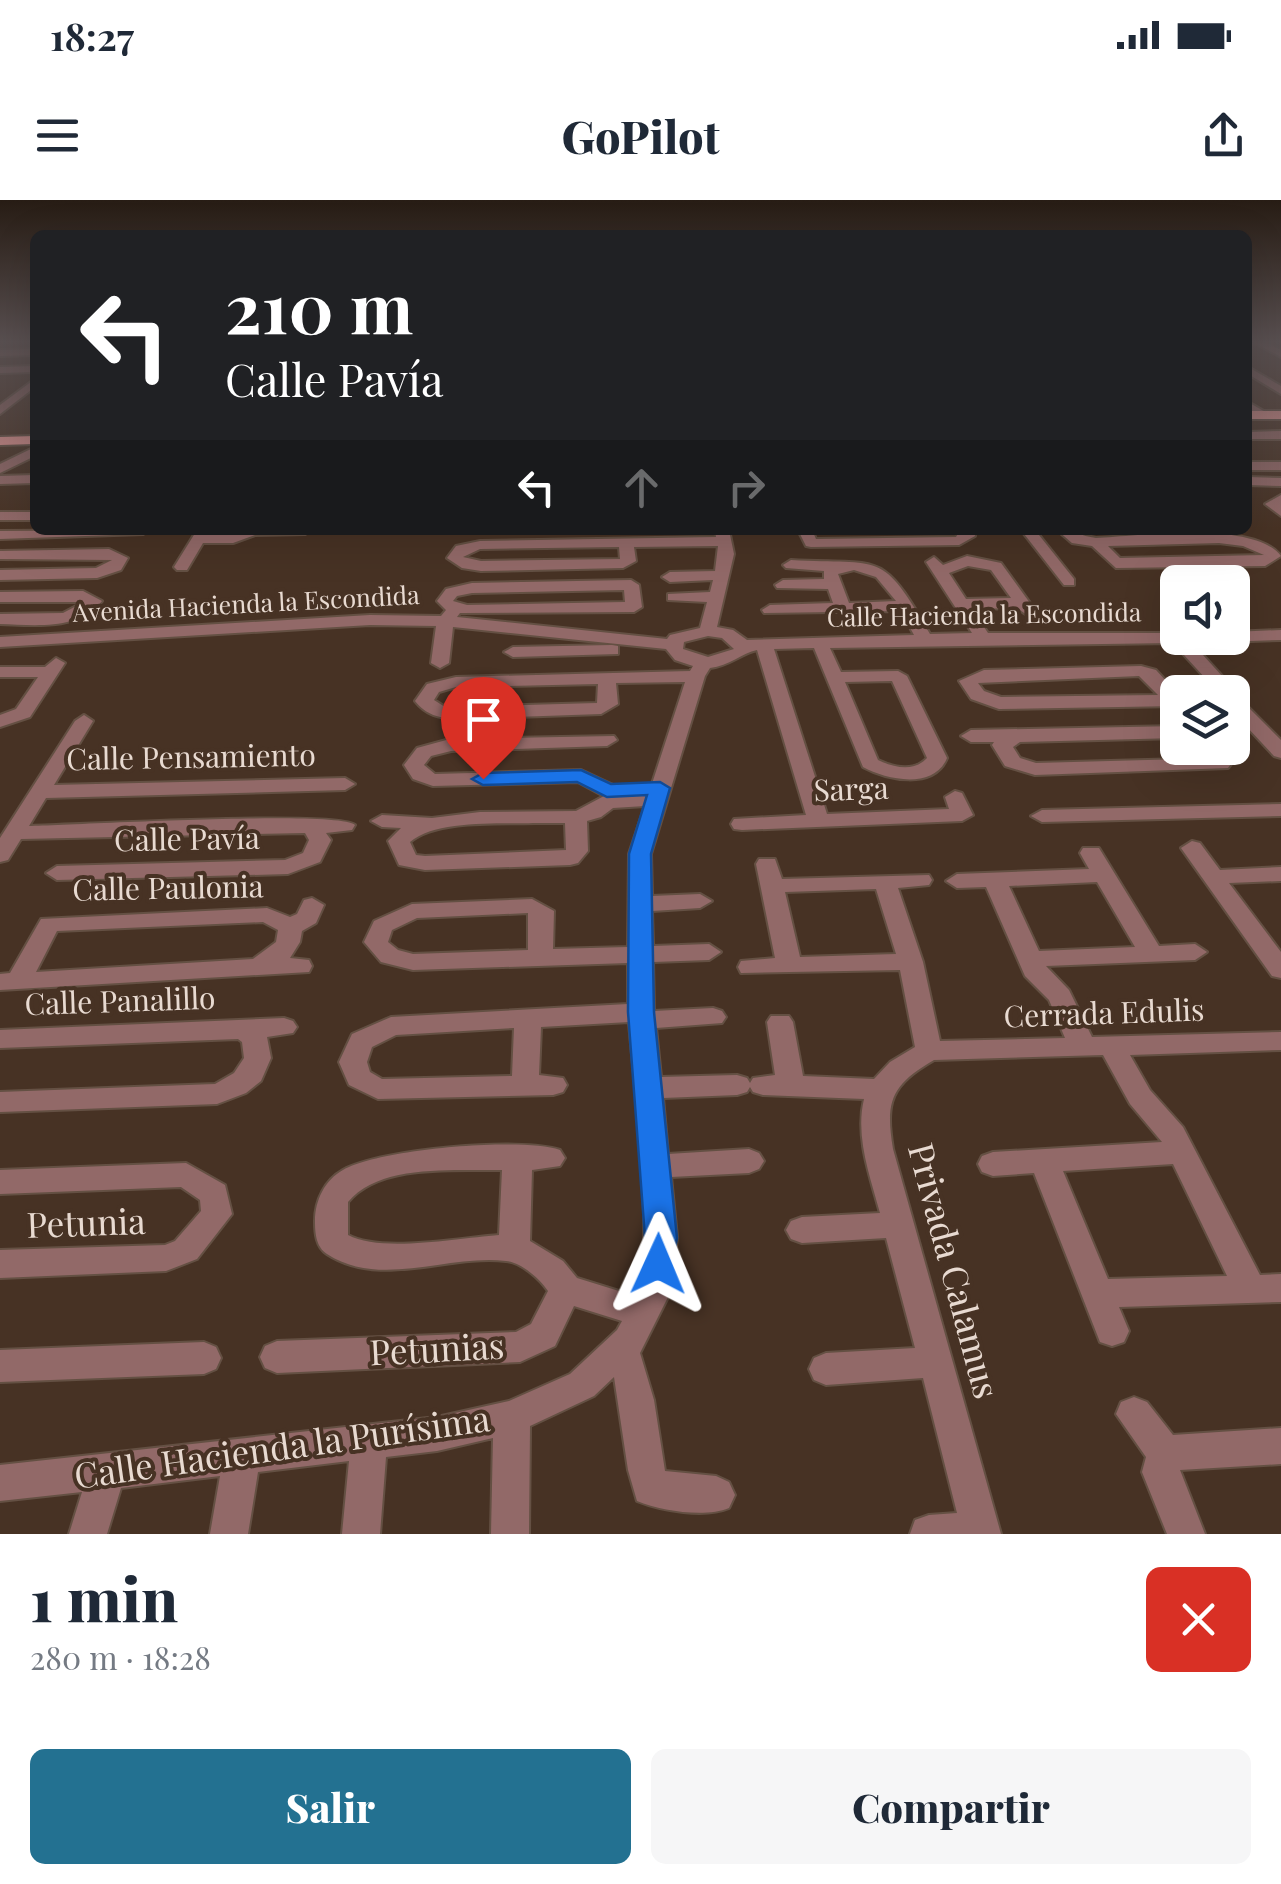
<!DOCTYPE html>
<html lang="es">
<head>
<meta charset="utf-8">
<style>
  body { margin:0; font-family:"Playfair Display",serif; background:#f6f6f7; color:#1f2937; height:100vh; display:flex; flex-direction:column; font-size:38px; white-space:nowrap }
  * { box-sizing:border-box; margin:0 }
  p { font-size:32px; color:#747a83 }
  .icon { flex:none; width:55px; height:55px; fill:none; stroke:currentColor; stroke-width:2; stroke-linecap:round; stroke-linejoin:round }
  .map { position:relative; height:1334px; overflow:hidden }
  .drawer { display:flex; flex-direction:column; background:#fff; flex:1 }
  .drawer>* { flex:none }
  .banner { position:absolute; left:30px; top:30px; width:1222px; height:305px; border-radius:15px; box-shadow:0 10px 40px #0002; background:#202124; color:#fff; overflow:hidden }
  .buttons { position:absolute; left:1160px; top:365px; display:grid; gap:20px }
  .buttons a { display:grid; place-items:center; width:90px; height:90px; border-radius:15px; background:#fff; box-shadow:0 10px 40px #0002; font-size:50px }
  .pin { position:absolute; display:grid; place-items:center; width:85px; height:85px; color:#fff; margin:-102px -42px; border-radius:50% 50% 50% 0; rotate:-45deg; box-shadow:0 0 10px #0007 }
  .pin .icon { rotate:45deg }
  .me { position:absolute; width:110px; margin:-55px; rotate:1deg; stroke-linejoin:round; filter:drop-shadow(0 0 8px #0008) }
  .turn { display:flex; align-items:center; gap:35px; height:210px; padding:0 30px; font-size:45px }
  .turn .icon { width:130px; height:130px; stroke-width:2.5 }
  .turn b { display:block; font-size:70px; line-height:85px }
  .lanes { display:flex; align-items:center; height:95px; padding:0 30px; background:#0003; justify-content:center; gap:50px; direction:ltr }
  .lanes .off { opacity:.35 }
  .round { display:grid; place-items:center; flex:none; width:105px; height:105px; border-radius:15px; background:#f6f6f7 }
  .summary { display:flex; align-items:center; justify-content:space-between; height:170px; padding:0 30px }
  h1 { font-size:60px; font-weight:800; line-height:75px }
  .primary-button { display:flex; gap:20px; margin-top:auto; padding:20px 30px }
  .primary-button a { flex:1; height:115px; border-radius:15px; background:#237191; color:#fff; font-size:40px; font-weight:800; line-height:115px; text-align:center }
  .primary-button a+a { background:#f6f6f7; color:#1f2937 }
  .status { display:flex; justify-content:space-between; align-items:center; height:70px; padding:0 50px; background:#fff; direction:ltr }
  .status svg { height:28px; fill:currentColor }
  header { display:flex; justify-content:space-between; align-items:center; height:130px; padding:0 30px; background:#fff; font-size:45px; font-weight:800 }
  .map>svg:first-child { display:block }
</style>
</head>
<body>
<div class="status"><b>18:27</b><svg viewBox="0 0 49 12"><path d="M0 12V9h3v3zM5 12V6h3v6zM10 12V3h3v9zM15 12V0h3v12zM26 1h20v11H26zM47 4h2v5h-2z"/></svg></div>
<header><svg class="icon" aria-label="menu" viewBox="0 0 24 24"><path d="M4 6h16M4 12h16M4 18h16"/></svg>GoPilot<svg class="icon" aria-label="share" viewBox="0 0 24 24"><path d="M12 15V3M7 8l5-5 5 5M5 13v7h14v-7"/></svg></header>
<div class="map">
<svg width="1281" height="1334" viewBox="0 0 1281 1334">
  <rect width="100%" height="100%" fill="#473224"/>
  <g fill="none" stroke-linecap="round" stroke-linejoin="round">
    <g stroke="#645043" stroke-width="4">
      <g id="minor">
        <path d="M 1255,143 L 1267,143 L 1281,150 L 1281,157 Z"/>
        <path d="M 35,149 L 35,155 L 0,156 L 0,150 Z"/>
        <path d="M 35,166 L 35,172 L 0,173 L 0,167 Z"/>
        <path d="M 1248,167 L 1281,186 L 1281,194 L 1248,174 Z"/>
        <path d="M 35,179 L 35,187 L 0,214 L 0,205 Z"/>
        <path d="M 1248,202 L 1267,213 L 1267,217 L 1259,217 L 1248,210 Z"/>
        <path d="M 1281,231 L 1281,239 L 1248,239 L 1248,232 Z"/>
        <path d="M 35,247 L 35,256 L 0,273 L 0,264 Z"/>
        <rect x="1248" y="262" width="33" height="8"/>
        <path d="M 35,275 L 35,283 L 0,284 L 0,276 Z"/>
        <path d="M 1248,277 L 1281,278 L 1281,286 L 1248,285 Z"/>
        <path d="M 1281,295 L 1281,316 L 1265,304 Z"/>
        <rect x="0" y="312" width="35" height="8"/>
        <path d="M 150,330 L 143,334 L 0,339 L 0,331 Z"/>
        <path d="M 197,330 L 211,330 L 208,335 L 231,335 L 243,330 L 312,330 L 305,334 L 255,335 L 233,343 L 203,343 L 187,370 L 177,370 L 174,367 Z"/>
        <path d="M 715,330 L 729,330 L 734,354 L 717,427 L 733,430 L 747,440 L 914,435 L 901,411 L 764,413 L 762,410 L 770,405 L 833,403 L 828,389 L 777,388 L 775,385 L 783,380 L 824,379 L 824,371 L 786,368 L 783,365 L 791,360 C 883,365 881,349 930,434 L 972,433 L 926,362 L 934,357 L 943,365 L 967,356 L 1001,363 L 1035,410 L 1027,415 L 1017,408 L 972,409 L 988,433 L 1178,433 L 1178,438 L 1232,438 L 1232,432 L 1281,430 L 1281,440 L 1192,443 L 1233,488 L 1235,494 L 1281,540 L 1281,558 L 1274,556 L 1232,511 L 1232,492 L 1218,492 L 1173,443 L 830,448 L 841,472 L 898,471 L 907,476 L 947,558 C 934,590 887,580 863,567 L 814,448 L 774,449 L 827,614 L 949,609 L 945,597 L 955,591 L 962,593 L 973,615 L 962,621 L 742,630 L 734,629 L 731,624 L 734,619 L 806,615 L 757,450 C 742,453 729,466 710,468 L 705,476 L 651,654 L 652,696 L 700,694 L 712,701 L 700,708 L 652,711 L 653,746 L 709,744 L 721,752 L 709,760 L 653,762 L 654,811 L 713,808 L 722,811 L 726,817 L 722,823 L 656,828 L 661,877 L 737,875 L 747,878 L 750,883 L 753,878 L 775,875 L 767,822 L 771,816 L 789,816 L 793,822 L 803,876 L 874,879 L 890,862 L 915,847 L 900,770 L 741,773 L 738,767 L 741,761 L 775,758 L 756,664 L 759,659 L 775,659 L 782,679 L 929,675 L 932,680 L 929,685 L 898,688 L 923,762 L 940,841 L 1065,838 L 1049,800 L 1025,776 L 986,687 L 957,688 L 946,681 L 957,674 L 1089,669 L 1080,653 L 1083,648 L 1099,648 L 1159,746 L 1195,744 L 1207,752 L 1195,760 L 1046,766 L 1069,790 L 1092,837 L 1281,832 L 1281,850 L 1130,855 L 1150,890 L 1183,927 L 1260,1075 L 1281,1074 L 1281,1102 L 1119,1107 L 1129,1131 L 1124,1142 L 1112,1146 L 1100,1142 L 1034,973 L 993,976 L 982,972 L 978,964 L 982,956 L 993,952 L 1162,942 L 1130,904 L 1103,855 L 934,860 C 891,885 885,901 893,949 L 1001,1334 L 910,1334 L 915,1320 L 929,1315 L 957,1313 L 923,1178 L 826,1185 L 814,1180 L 809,1169 L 814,1158 L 826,1153 L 915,1148 L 886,1038 L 802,1043 L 791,1039 L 786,1030 L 791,1021 L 802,1017 L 880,1013 C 870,976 855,937 864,899 L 763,895 L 753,892 L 750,887 L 747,892 L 737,895 L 663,898 L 668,954 L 749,949 L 759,953 L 764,961 L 759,969 L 749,973 L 671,977 L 677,1037 L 672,1089 L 640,1153 L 654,1200 L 665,1271 L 716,1276 L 729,1282 L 735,1295 L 729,1308 C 705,1318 662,1311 637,1301 L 628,1270 L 614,1177 L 594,1196 L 530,1226 L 529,1334 L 491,1334 L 493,1238 L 437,1251 L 386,1257 L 380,1334 L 342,1334 L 349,1261 L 258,1272 L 248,1334 L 210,1334 L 220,1276 L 121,1288 L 107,1334 L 69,1334 L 82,1292 L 0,1301 L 0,1265 L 437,1217 L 509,1201 L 570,1174 L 617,1130 L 622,1121 L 574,1106 L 555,1146 L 520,1162 L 277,1173 L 265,1168 L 260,1157 L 265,1146 L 277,1141 L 516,1132 L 531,1124 L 548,1091 C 540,1079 521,1062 506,1061 C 447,1054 381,1089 327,1054 C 316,1047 315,1033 315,1021 C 315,1000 325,980 343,970 C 380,949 521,937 560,950 L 565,958 L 560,966 L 532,970 L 530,1041 L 563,1061 L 577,1078 L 635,1096 C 657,1055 633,876 629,822 L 541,827 L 539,875 L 563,878 L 567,885 L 563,892 L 553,895 L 378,899 L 349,885 L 339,862 L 352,834 L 391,817 L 628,804 L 628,763 L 413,770 L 381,762 L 364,742 L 374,721 L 412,704 L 532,699 L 554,711 L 553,749 L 628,747 L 629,654 L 645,606 L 613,608 L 601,617 L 587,621 L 588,651 L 578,663 L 570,665 L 425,670 L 399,665 L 388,641 L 401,628 L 382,627 L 371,621 L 382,615 L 432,618 L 480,612 L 576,611 L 604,596 L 578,582 L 433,586 L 413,579 L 404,565 L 417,548 L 450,539 L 614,536 L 617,540 L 607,546 L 451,551 L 431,556 L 424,565 L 435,574 L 581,570 L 613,585 L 636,586 L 639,590 L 637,594 L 649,593 L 685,482 L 616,483 L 618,504 L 601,514 L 456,519 C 439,518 426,515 415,501 L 427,484 L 456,477 L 690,471 L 693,466 L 675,460 L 666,449 L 453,427 L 449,463 L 440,468 L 431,463 L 436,426 L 370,425 L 0,447 L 0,437 L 370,415 L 441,416 L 446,410 L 437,401 L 446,389 L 472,383 L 631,380 L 639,385 L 642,407 L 634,412 L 460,413 L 457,417 L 667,439 L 670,435 L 700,428 L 707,402 L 668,400 L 668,394 L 710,392 L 713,380 L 670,382 L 662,377 L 670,372 L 715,371 L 718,346 L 634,347 L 636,361 L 623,368 L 481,371 L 462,368 L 447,358 L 456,346 L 480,341 L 716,337 ZM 619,347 L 620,359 L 481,361 L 463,357 L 480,349 ZM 968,366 L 991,370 L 1011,398 L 966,399 L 949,373 ZM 854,370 L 876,377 L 896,401 L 849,403 L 838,374 ZM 624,390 L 625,402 L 467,405 L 453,401 L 457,396 L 472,393 ZM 708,436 L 722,438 L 734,449 L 708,457 L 683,449 L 684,442 ZM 892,481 L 927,558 C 914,572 895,568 878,560 L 845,482 ZM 598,484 L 597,503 L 456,507 L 445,507 L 434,500 L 439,492 L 456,487 ZM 536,623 L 565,623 L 566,650 L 425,656 L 416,655 L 410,642 C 436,619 503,624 536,623 ZM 1097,682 L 1135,747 L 1039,751 L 1009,686 ZM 876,689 L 896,754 L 800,757 L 785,692 ZM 528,713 L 528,750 L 413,754 L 398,750 L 388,742 L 392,730 L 417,718 ZM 514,828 L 512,876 L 382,879 L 370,872 L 367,862 L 372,847 L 396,835 ZM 1173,964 L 1227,1076 L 1108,1079 L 1063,971 ZM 502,970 L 499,1035 C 459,1038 381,1053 348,1035 L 348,1002 C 380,963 456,971 502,970 Z"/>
        <path d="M 798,330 L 812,330 L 816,339 L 956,337 L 960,330 L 974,330 L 975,336 L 959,345 L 811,347 L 806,346 Z"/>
        <path d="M 1021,330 L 1035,330 L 1074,379 L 1074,385 L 1064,385 Z"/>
        <path d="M 1057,330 C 1072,330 1081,336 1096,338 C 1139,336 1253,320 1281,356 L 1265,366 L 1116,368 L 1092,346 L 1072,343 ZM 1219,343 L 1243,346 L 1264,355 L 1120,358 L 1108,346 Z"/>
        <path d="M 109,349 L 128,358 L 121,370 L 97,378 L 0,380 L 0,370 L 96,368 L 112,360 L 0,359 L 0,351 Z"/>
        <path d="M 83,391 L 102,401 C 77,431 35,425 0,424 L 0,414 L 63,413 L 84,402 L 0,402 L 0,392 Z"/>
        <path d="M 612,445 L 618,446 L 618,454 L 513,457 L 504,452 L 513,447 Z"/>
        <path d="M 56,458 L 65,463 L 30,517 L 0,527 L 0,515 L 16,509 L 38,477 L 0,477 L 0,467 L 45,467 Z"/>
        <path d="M 1141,466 L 1156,470 L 1178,494 L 1178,506 L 999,509 L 971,499 L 959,481 L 984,470 ZM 1139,476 L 1158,495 L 1001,497 L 984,491 L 978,483 Z"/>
        <path d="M 84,515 L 93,521 L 54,585 L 345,578 L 355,584 L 345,590 L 46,598 L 29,626 C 71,625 339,610 355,625 L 352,630 L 326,633 L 331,640 L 320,662 L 288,674 L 57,680 L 46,673 L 57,666 L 285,660 L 303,653 L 309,640 L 305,633 L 21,639 L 8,660 L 0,662 L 0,638 L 75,521 Z"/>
        <path d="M 1178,526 L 1178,538 L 1020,542 L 1013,547 L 1020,558 L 1036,563 L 1221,558 L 1228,560 L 1231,564 L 1228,568 L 1035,575 L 1005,566 L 992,545 L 994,542 L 971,542 L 961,536 L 971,530 Z"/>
        <path d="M 1281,604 L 1281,616 L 1042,622 L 1031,616 L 1042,610 Z"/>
        <path d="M 1192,641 L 1200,643 L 1220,670 L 1281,667 L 1281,681 L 1229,683 L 1281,752 L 1281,778 L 1272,776 L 1181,648 Z"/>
        <path d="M 312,698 L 324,705 L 316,723 L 302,731 L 300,742 L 290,758 L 309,760 L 312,766 L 309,772 L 0,790 L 0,774 L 10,773 L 41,719 L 267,708 L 290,717 L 297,714 L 304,700 ZM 263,722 L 278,730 L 276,742 L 253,759 L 36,772 L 57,731 Z"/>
        <path d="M 284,818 L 293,821 L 297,827 L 293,833 L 267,837 L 271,858 L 261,881 L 246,893 L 217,904 L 0,912 L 0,892 L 215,884 L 234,873 L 244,858 L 242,842 L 238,839 L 0,848 L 0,830 Z"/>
        <path d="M 186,963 L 225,985 L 232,1014 L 197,1059 L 166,1071 L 0,1078 L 0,1050 L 165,1045 L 175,1041 L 201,1011 L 200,1000 L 181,987 L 0,994 L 0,970 Z"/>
        <path d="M 204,1142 L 216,1147 L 221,1158 L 216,1169 L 204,1174 L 0,1182 L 0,1150 Z"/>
        <path d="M 1134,1197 L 1147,1202 L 1173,1235 L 1281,1228 L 1281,1264 L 1180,1270 L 1205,1334 L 1167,1334 L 1142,1272 L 1146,1257 L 1116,1214 L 1121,1202 Z"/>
      </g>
    </g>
    <g stroke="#645043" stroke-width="4">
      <g id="major">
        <rect x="1248" y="211" width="33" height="8"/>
        <path d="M 35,236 L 35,244 L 0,245 L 0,237 Z"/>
      </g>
    </g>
    <use href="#minor" fill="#926968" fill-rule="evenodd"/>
    <use href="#major" fill="#ea9997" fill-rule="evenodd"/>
  </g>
  <linearGradient id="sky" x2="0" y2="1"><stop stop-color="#271c14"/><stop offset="0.43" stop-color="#584f50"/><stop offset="1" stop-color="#584f50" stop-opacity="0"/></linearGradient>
  <rect width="1281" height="329" fill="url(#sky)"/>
  <path fill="#1a73e8" stroke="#114b97" stroke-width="2.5" d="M 581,570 L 611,584 L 660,582 L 670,588 L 651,654 L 654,812 L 677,1038 L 670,1073 L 658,1077 L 647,1073 L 642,1064 L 645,1038 L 628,812 L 629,654 L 647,595 L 607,597 L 577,582 L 483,585 L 472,579 L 483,573 Z"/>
  <g text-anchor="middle" stroke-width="8" stroke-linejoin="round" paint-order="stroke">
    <g font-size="25" fill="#e8dad1" stroke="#473224">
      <text transform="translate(246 404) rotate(-3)" y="9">Avenida Hacienda la Escondida</text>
      <text transform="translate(984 415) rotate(-1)" y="9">Calle Hacienda la Escondida</text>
    </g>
    <g font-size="30" fill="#e8dad1" stroke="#473224">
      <text transform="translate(191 558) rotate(-1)" y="10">Calle Pensamiento</text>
      <text transform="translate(851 590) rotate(-2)" y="10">Sarga</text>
      <text transform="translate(187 640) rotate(-1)" y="10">Calle Pavía</text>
      <text transform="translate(168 689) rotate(-1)" y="10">Calle Paulonia</text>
      <text transform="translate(120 802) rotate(-2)" y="10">Calle Panalillo</text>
      <text transform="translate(1104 814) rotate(-2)" y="10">Cerrada Edulis</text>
    </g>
    <g font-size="35" fill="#e8dad1" stroke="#473224">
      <text transform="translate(86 1024) rotate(-2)" y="12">Petunia</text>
      <text transform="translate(953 1071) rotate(75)" y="12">Privada Calamus</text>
      <text transform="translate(437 1150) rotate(-3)" y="12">Petunias</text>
      <text transform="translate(282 1248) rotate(-8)" y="12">Calle Hacienda la Purísima</text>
    </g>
  </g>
</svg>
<div class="buttons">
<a><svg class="icon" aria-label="sound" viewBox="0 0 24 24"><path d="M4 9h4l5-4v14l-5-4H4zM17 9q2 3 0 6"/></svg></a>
<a><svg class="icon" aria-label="layers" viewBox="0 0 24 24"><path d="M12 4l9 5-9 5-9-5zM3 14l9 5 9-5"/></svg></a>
</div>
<div class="pin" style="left:483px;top:579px;background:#d93025"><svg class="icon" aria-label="arrive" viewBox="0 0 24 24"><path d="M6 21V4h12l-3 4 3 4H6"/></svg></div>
<svg class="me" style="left:658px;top:1064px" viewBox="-20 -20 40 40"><path d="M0-17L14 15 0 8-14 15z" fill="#1a73e8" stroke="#fff" stroke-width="4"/></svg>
<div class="banner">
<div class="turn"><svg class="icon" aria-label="left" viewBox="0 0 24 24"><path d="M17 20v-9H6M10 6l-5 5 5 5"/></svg><div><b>210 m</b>Calle Pavía</div></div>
<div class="lanes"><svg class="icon" aria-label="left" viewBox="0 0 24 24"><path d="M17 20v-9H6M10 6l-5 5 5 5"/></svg><svg class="icon off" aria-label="ahead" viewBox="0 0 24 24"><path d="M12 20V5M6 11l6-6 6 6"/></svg><svg class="icon off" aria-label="right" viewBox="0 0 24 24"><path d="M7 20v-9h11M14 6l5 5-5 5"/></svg></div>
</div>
</div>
<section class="drawer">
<div class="summary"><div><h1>1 min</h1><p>280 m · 18:28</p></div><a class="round" style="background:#d93025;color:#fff"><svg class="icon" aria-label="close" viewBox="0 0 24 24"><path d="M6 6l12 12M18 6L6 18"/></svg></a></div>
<div class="primary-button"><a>Salir</a><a>Compartir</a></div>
</section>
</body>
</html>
